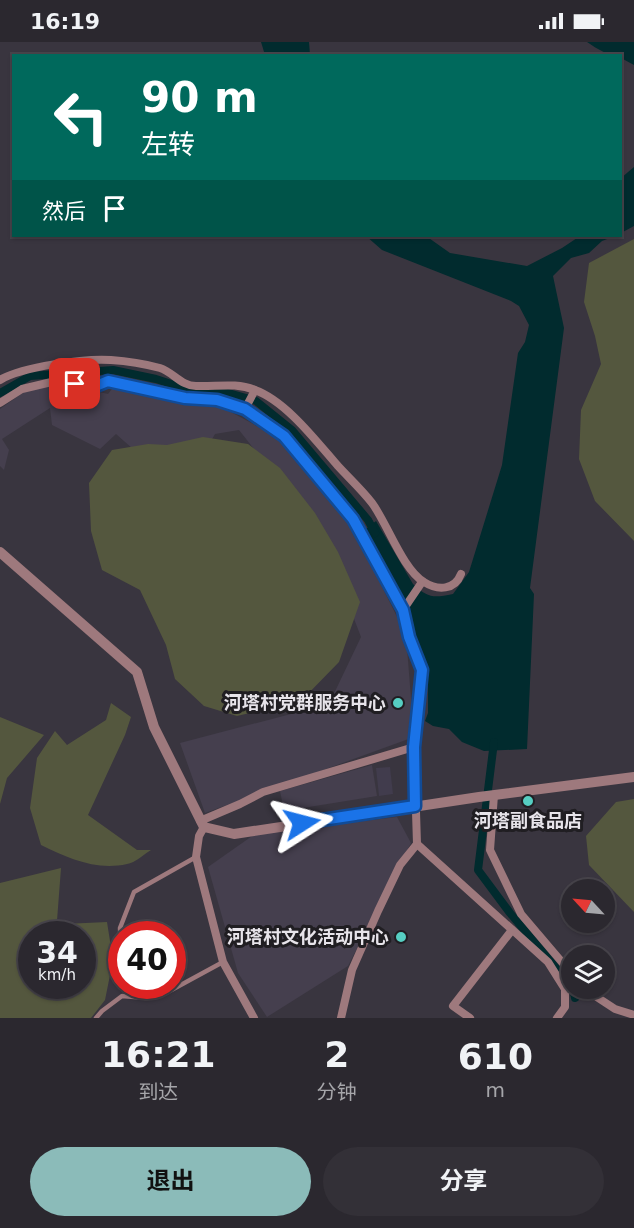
<!DOCTYPE html>
<html lang="zh">
<head>
<meta charset="utf-8">
<style>
  body { margin:0; font-family:"DejaVu Sans","Noto Sans SC",sans-serif; background:#333037; color:#f1f3f6; height:100vh; display:flex; flex-direction:column; font-size:22px; white-space:nowrap }
  * { box-sizing:border-box; margin:0 }
  p { font-size:20px; color:#a6a6aa }
  .icon { flex:none; width:33px; height:33px; fill:none; stroke:currentColor; stroke-width:2; stroke-linecap:round; stroke-linejoin:round }
  .map { position:relative; height:976px; overflow:hidden }
  .sheet { display:flex; flex-direction:column; background:#2b282f; flex:1 }
  .sheet>* { flex:none }
  .banner { position:absolute; left:12px; top:12px; width:610px; height:183px; border-radius:0px; box-shadow:0 2px 4px #0004,0 0 0 2px #47444b; background:#00695c; color:#fff; overflow:hidden }
  .needle { width:39px; rotate:296deg }
  .tools { position:absolute; left:561px; top:837px; display:grid; gap:12px }
  .tools a { display:grid; place-items:center; width:54px; height:54px; border-radius:50%; background:#2b282f; box-shadow:0 2px 4px #0004,0 0 0 2px #47444b; font-size:30px }
  .speed { position:absolute; left:18px; top:879px; display:flex; gap:12px; font-size:30px; font-weight:700; text-align:center }
  .speed>* { display:grid; place-content:center; width:78px; height:78px; border-radius:50%; background:#2b282f; box-shadow:0 2px 4px #0004,0 0 0 2px #47444b; line-height:1 }
  .speed small { font-size:15px; font-weight:400 }
  .speed .limit { border:9px solid #d22; background:#fff; color:#111 }
  .pin { position:absolute; display:grid; place-items:center; width:51px; height:51px; color:#fff; margin:-26px; border-radius:12px; box-shadow:0 3px 9px #0006 }
  .me { position:absolute; width:66px; margin:-33px; rotate:81deg; stroke-linejoin:round; filter:drop-shadow(0 0 4px #0008) }
  .turn { display:flex; align-items:center; gap:21px; height:126px; padding:0 30px; font-size:27px }
  .turn .icon { width:78px; height:78px; stroke-width:2.5 }
  .turn b { display:block; font-size:42px; line-height:51px }
  .then { display:flex; align-items:center; height:57px; padding:0 30px; background:#0003; gap:12px; font-size:22px }
  .eta { display:flex; justify-content:space-evenly; align-items:center; height:102px; text-align:center }
  .eta b { font-size:36px; font-weight:700; line-height:42px }
  .button { display:flex; gap:12px; margin-top:auto; padding:12px 30px }
  .button a { flex:1; height:69px; border-radius:36px; background:#8bbbb9; color:#111; font-size:24px; font-weight:700; line-height:69px; text-align:center }
  .button a+a { background:#333037; color:#f1f3f6 }
  .status { display:flex; justify-content:space-between; align-items:center; height:42px; padding:0 30px; background:#2b282f; direction:ltr }
  .status svg { height:16px; fill:currentColor }
  .map>svg:first-child { display:block }
</style>
</head>
<body>
<div class="status"><b>16:19</b><svg viewBox="0 0 49 12"><path d="M0 12V9h3v3zM5 12V6h3v6zM10 12V3h3v9zM15 12V0h3v12zM26 1h20v11H26zM47 4h2v5h-2z"/></svg></div>
<div class="map">
<svg width="634" height="976" viewBox="0 0 634 976">
  <rect width="100%" height="100%" fill="#39353f"/>
  <path fill="#413c4d" d="M 390,725 L 393,752 L 379,754 L 376,726 Z"/>
  <g fill="#453f4e">
    <path d="M 59,341 L 108,352 L 115,343 L 216,362 L 279,396 L 349,478 L 406,593 L 414,695 L 205,771 L 180,701 L 329,662 L 361,595 L 322,493 L 239,388 L 215,392 L 202,415 L 133,407 L 116,392 L 100,407 L 52,383 L 50,366 L 2,397 L 9,408 L 4,428 L 0,424 L 0,367 L 24,350 Z"/>
    <path d="M 372,723 L 377,754 L 284,769 L 280,749 Z"/>
    <path d="M 397,775 L 411,801 L 348,924 L 267,975 L 238,931 L 208,825 L 255,792 Z"/>
  </g>
  <g fill="#54573e">
    <path d="M 634,197 L 634,499 L 595,459 L 579,417 L 581,368 L 601,322 L 595,294 L 584,260 L 589,221 Z"/>
    <path d="M 203,395 L 248,402 L 280,426 L 315,471 L 338,510 L 360,560 L 339,620 L 301,659 L 237,674 L 204,664 L 175,637 L 166,603 L 140,548 L 102,528 L 91,489 L 89,441 L 112,408 L 148,402 L 167,403 Z"/>
    <path d="M 111,661 L 131,675 L 125,693 L 88,773 L 137,808 L 151,808 C 144,812 135,821 127,822 C 96,829 68,816 41,803 L 30,766 L 37,716 L 55,689 L 67,703 L 106,678 Z"/>
    <path d="M 0,675 L 44,693 L 7,736 L 0,762 Z"/>
    <path d="M 634,757 L 634,870 L 589,823 L 586,794 L 616,760 Z"/>
    <path d="M 61,826 L 56,892 L 32,892 L 32,944 L 82,944 L 82,892 L 57,892 L 64,882 L 107,880 L 113,918 L 105,958 L 91,976 L 0,976 L 0,841 Z"/>
  </g>
  <g fill="#012b2e">
    <path d="M 261,0 L 309,0 L 310,13 L 265,13 Z"/>
    <path d="M 587,0 L 634,0 L 634,23 L 621,16 L 621,14 C 609,14 597,7 587,0 Z"/>
    <path d="M 634,125 L 634,184 L 621,191 L 621,136 Z"/>
    <path d="M 366,194 L 426,194 L 450,211 L 527,224 L 562,206 L 580,194 L 615,194 L 602,199 L 589,211 L 571,216 L 553,234 L 564,286 L 530,546 L 534,552 L 527,707 L 484,709 L 462,700 L 449,687 L 433,684 L 425,679 L 428,671 L 428,643 L 409,569 L 366,487 L 376,479 L 413,542 C 428,556 433,556 453,552 L 469,530 L 502,423 L 518,311 L 525,300 L 529,283 L 519,264 L 511,259 L 382,208 Z"/>
  </g>
  <g fill="none" stroke-linecap="round" stroke-linejoin="round">
    <g stroke="#012b2e" stroke-width="8">
      <path d="M 0,351 L 30,334 L 113,328 L 156,337 L 196,350 L 225,350 L 256,359 L 292,388 L 368,478 L 375,491"/>
      <path d="M 494,700 L 478,828 L 510,871 L 572,945"/>
      <path d="M 573,946 L 575,956"/>
    </g>
    <g stroke="#9e797d" stroke-width="4.5">
      <path d="M 122,942 L 120,886 L 134,850 L 196,815"/>
      <path d="M 96,976 L 102,969 L 122,954 L 146,956 L 166,951 L 223,920"/>
    </g>
    <g stroke="#9e797d" stroke-width="8">
      <path d="M 0,338 C 21,325 85,316 111,318 C 126,319 145,322 160,326 C 173,330 181,344 196,344 C 216,345 235,340 255,348 C 286,359 317,400 338,424 C 349,436 362,448 372,461 C 387,481 403,528 424,540 C 438,549 455,548 461,532"/>
      <path d="M 0,361 L 22,347 L 60,338 L 91,346 L 108,339 L 185,356 L 217,359 L 245,367 L 284,395 L 353,477 L 403,568 L 409,595 L 422,628 L 414,705 L 417,802 L 400,823 L 378,869 L 352,928 L 341,976"/>
      <path d="M 245,367 L 255,348"/>
      <path d="M 403,568 L 422,540"/>
      <path d="M 494,753 L 490,808 L 521,872 L 572,932"/>
      <path d="M 200,779 L 240,762 L 263,750 L 414,705"/>
      <path d="M 204,785 L 199,794 L 196,815 L 223,920 L 254,976"/>
      <path d="M 417,802 L 548,920 L 565,947 L 565,965 L 557,976"/>
      <path d="M 583,946 L 615,967 L 634,973"/>
      <path d="M 470,976 L 453,964 L 512,888"/>
    </g>
    <path stroke="#9e797d" stroke-width="10" d="M 0,510 L 137,630 L 154,685 L 204,785 L 234,792 L 479,755 L 634,735"/>
  </g>
  <g fill="none" stroke-linecap="round" stroke-linejoin="round">
    <g stroke="#114b97" stroke-width="15">
      <path id="route" d="M 75,342 L 91,346 L 108,339 L 185,356 L 217,358 L 245,367 L 284,394 L 353,477 L 403,568 L 409,595 L 422,628 L 414,705 L 415,764 L 302,781"/>
    </g>
    <use href="#route" stroke="#1a73e8" stroke-width="10"/>
  </g>
  <g fill="#56cec2" stroke="#201e22" stroke-width="2">
    <circle cx="398" cy="661" r="6"/>
    <circle cx="528" cy="759" r="6"/>
    <circle cx="401" cy="895" r="6"/>
  </g>
  <g text-anchor="middle" stroke-width="6" stroke-linejoin="round" paint-order="stroke">
    <g font-size="18" font-weight="bold" fill="#e7e4ea" stroke="#201e22" text-anchor="end">
      <text x="386" y="667">河塔村党群服务中心</text>
      <text x="528" y="785" text-anchor="middle">河塔副食品店</text>
      <text x="389" y="901">河塔村文化活动中心</text>
    </g>
  </g>
</svg>
<div class="tools">
<a><svg class="needle" viewBox="-14 -14 28 28"><path d="M0-13l5 13h-10z" fill="#e53935"/><path d="M0 13l5-13h-10z" fill="#a6a6aa"/></svg></a>
<a><svg class="icon" aria-label="layers" viewBox="0 0 24 24"><path d="M12 4l9 5-9 5-9-5zM3 14l9 5 9-5"/></svg></a>
</div>
<div class="speed"><div>34<small>km/h</small></div><div class="limit">40</div></div>
<div class="pin" style="left:75px;top:342px;background:#d93025"><svg class="icon" aria-label="arrive" viewBox="0 0 24 24"><path d="M6 21V4h12l-3 4 3 4H6"/></svg></div>
<svg class="me" style="left:302px;top:781px" viewBox="-20 -20 40 40"><path d="M0-17L14 15 0 8-14 15z" fill="#1a73e8" stroke="#fff" stroke-width="4"/></svg>
<div class="banner">
<div class="turn"><svg class="icon" aria-label="left" viewBox="0 0 24 24"><path d="M17 20v-9H6M10 6l-5 5 5 5"/></svg><div><b>90 m</b>左转</div></div>
<div class="then">然后<svg class="icon" aria-label="arrive" viewBox="0 0 24 24"><path d="M6 21V4h12l-3 4 3 4H6"/></svg></div>
</div>
</div>
<section class="sheet">
<div class="eta">
<div><b>16:21</b><p>到达</p></div>
<div><b>2</b><p>分钟</p></div>
<div><b>610</b><p>m</p></div>
</div>
<div class="button"><a>退出</a><a>分享</a></div>
</section>
</body>
</html>
